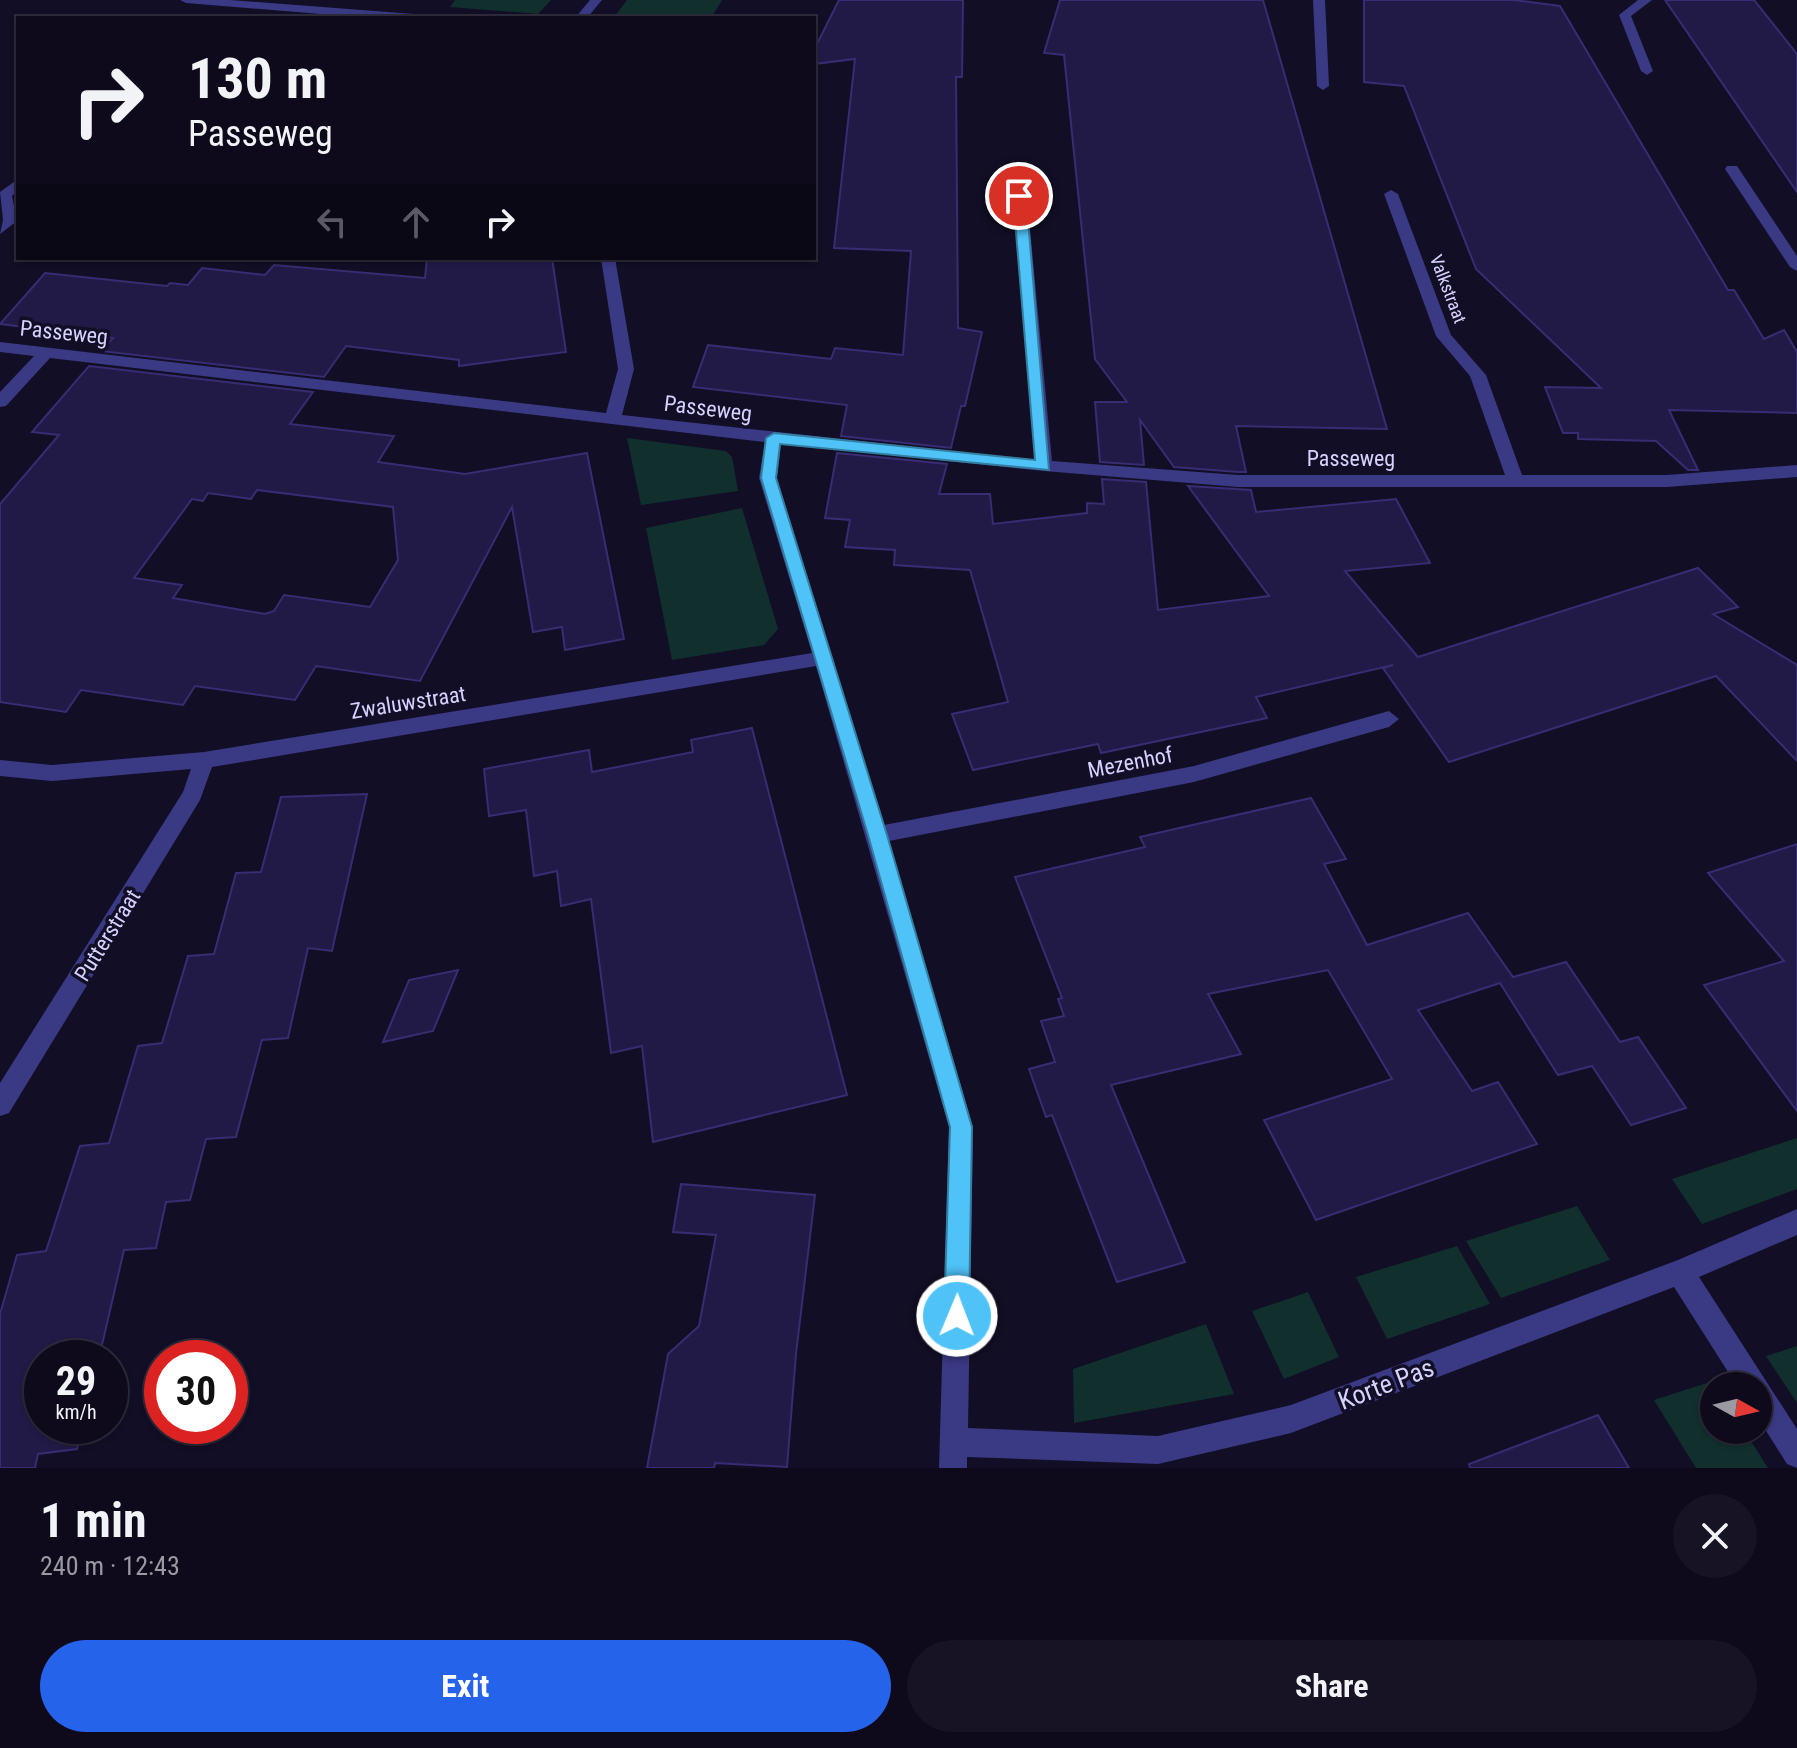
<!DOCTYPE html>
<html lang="en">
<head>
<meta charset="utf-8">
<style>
  body { margin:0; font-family:"Roboto Condensed",sans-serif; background:#171325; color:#f1f3f6; height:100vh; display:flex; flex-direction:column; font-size:30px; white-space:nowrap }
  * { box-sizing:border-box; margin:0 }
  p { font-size:26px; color:#9b9aa3 }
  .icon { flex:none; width:44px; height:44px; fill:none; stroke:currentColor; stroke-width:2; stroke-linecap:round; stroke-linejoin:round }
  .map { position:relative; height:1468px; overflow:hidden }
  .side { display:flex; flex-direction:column; background:#0e0a1c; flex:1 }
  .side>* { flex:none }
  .top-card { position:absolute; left:16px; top:16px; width:800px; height:244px; border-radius:0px; box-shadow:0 2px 6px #0004,0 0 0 2px #2e2b3b; background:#0e0a1c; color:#f1f3f6; overflow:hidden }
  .needle { width:52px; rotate:98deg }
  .fabs { position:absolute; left:1700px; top:1372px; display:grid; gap:16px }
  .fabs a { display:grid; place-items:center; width:72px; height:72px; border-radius:50%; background:#0e0a1c; box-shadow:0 2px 6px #0004,0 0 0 2px #2e2b3b; font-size:40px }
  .speed { position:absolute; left:24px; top:1340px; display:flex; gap:16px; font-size:40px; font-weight:700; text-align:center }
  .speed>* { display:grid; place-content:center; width:104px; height:104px; border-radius:50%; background:#0e0a1c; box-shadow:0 2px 6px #0004,0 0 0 2px #2e2b3b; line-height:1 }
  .speed small { font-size:20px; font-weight:400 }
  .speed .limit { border:12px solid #d22; background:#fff; color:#111 }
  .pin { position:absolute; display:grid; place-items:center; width:68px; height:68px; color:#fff; margin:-34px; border:4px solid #fff; border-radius:50%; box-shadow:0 2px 8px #0007 }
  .me { position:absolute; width:88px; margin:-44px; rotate:1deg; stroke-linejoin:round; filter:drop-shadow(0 0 6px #0008) }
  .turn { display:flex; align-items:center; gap:28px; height:168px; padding:0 40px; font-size:36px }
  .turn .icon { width:104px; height:104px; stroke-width:2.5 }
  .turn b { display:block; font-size:56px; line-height:68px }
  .lanes { display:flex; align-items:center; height:76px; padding:0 40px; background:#0003; justify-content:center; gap:40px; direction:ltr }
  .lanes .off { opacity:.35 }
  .round { display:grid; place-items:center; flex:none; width:84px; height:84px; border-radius:42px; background:#171325 }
  .head { display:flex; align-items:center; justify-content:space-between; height:136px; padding:0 40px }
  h1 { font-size:48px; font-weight:700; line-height:60px }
  .button { display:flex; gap:16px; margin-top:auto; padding:16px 40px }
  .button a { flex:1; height:92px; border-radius:48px; background:#2563eb; color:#fff; font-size:32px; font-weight:700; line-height:92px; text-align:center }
  .button a+a { background:#171325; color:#f1f3f6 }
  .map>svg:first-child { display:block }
</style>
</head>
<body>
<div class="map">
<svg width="1797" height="1468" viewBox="0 0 1797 1468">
  <rect width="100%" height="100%" fill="#120e25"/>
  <g fill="#112f2d">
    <path d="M 455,0 L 551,0 L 538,14 L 450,7 Z"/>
    <path d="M 627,0 L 722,0 L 711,18 L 615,16 Z"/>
    <path d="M 627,438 L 726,451 L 732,457 L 738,491 L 641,505 Z"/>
    <path d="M 742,508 L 778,629 L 764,645 L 672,660 L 646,528 Z"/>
    <path d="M 1797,1138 L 1797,1189 L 1702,1224 L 1672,1179 Z"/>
    <path d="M 1577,1206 L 1610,1260 L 1501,1298 L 1466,1241 Z"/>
    <path d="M 1457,1246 L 1490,1304 L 1387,1339 L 1356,1277 Z"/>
    <path d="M 1308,1292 L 1339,1357 L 1284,1379 L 1252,1311 Z"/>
    <path d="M 1206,1324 L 1234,1394 L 1074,1423 L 1073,1369 Z"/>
    <path d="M 1797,1346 L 1797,1403 L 1766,1356 Z"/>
    <path d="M 1713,1381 L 1714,1430 L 1744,1430 L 1768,1468 L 1696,1468 L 1654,1400 Z"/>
  </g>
  <g fill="#221a46" stroke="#382c72" stroke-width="2" fill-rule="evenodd">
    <path d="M 839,0 L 963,0 L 962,77 L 956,77 L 958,328 L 982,332 L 965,406 L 961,406 L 951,448 L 841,436 L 847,405 L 693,387 L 708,345 L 831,359 L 835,348 L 903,355 L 911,251 L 834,248 L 855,59 L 814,64 L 814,50 Z"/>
    <path d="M 1060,0 L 1263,0 L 1387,429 L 1236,426 L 1246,472 L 1238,472 L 1174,467 L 1140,420 L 1144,465 L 1100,462 L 1095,402 L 1127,402 L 1095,359 L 1064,55 L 1044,53 Z"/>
    <path d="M 1364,0 L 1514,0 L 1560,6 L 1728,290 L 1734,290 L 1764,339 L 1784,330 L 1797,352 L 1797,413 L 1669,410 L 1698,470 L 1688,470 L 1656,441 L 1578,439 L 1578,433 L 1563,433 L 1545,387 L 1601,388 L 1476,269 L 1404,86 L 1364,82 Z"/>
    <path d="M 1665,0 L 1754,0 L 1797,54 L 1797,192 Z"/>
    <path d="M 427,258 L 552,258 L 566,352 L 459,366 L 459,360 L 346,346 L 324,377 L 101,351 L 113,338 L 0,324 L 45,273 L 167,286 L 170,283 L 188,285 L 202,268 L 265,275 L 274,265 L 425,278 Z"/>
    <path d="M 89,366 L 313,392 L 290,424 L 394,436 L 378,462 L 465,474 L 587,453 L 624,639 L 565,650 L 562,627 L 533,632 L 512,507 L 420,681 L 316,666 L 295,700 L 195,686 L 183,705 L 81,690 L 66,712 L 0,702 L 0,504 L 59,435 L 32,432 ZM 257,490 L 393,507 L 398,560 L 370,607 L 284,595 L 274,611 L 265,614 L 173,598 L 182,585 L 134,578 L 192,499 L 203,501 L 208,493 L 251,499 Z"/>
    <path d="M 837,453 L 947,464 L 939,494 L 990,494 L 993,524 L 1087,513 L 1087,503 L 1104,504 L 1102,479 L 1146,482 L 1158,610 L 1269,596 L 1188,486 L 1251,490 L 1256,512 L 1396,499 L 1430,563 L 1345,571 L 1418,657 L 1698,568 L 1738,607 L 1713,614 L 1797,665 L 1797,761 L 1716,676 L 1449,762 L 1383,668 L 1393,665 L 1256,697 L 1267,718 L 1101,753 L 1098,744 L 973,770 L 952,714 L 1008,702 L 970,570 L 894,565 L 895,550 L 845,547 L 850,520 L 825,518 Z"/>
    <path d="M 752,728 L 847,1095 L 653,1142 L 642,1046 L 611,1053 L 591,899 L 561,906 L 557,871 L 534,876 L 526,810 L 489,816 L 484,769 L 589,750 L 592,772 L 693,752 L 691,740 Z"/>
    <path d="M 367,794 L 332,951 L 308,948 L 288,1038 L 262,1040 L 236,1137 L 206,1139 L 190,1200 L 166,1202 L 156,1248 L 124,1250 L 99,1358 L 42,1358 L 42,1426 L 82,1426 L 77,1449 L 38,1454 L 35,1468 L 0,1468 L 0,1314 L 17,1255 L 46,1251 L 80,1146 L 109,1143 L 138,1046 L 162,1043 L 188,956 L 214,954 L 236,873 L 261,872 L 281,797 Z"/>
    <path d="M 1311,798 L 1346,859 L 1324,864 L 1367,945 L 1468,913 L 1513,977 L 1566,962 L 1620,1042 L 1638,1037 L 1686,1108 L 1631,1125 L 1592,1066 L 1558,1075 L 1500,983 L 1418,1010 L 1472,1091 L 1498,1082 L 1537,1144 L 1316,1220 L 1264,1120 L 1392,1079 L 1328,970 L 1208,994 L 1241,1054 L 1111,1085 L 1185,1262 L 1117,1282 L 1052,1115 L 1046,1117 L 1029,1069 L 1055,1062 L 1041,1021 L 1064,1016 L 1058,999 L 1062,998 L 1015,877 L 1145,847 L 1140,837 Z"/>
    <path d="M 1797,844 L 1797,1111 L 1704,985 L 1784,961 L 1708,873 Z"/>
    <path d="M 458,970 L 433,1031 L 383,1042 L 409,980 Z"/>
    <path d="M 681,1184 L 815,1195 L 796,1354 L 787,1467 L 715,1463 L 714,1468 L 647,1468 L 668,1354 L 699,1326 L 716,1235 L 673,1232 Z"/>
    <path d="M 1598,1415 L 1629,1468 L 1470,1468 L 1469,1464 Z"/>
  </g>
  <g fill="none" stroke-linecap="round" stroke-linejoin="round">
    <g fill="#3a3984" fill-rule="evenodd">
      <path d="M 180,0 L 230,0 L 414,14 L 420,18 L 369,18 L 186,3 Z"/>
      <path d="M 590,0 L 602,0 L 587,18 L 575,18 Z"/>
      <path d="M 1313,0 L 1325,0 L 1329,86 L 1323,90 L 1317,86 Z"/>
      <path d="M 1638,0 L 1652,0 L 1631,16 L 1653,71 L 1647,75 L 1641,71 L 1619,15 Z"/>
      <path d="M 1017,162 L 1024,166 L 1052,461 L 1238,475 L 1505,475 L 1470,376 L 1436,336 L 1384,194 L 1391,190 L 1398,194 L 1451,335 L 1486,375 L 1522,475 L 1667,475 L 1797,465 L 1797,477 L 1667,487 L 1238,487 L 1044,471 L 781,444 L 777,478 L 884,825 L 1194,766 L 1389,711 L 1399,719 L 1389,727 L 1194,782 L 889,841 L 973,1127 L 968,1428 L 1158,1436 L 1291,1405 L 1678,1260 L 1797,1209 L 1797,1235 L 1699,1277 L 1797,1429 L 1797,1468 L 1787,1464 L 1758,1418 L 1758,1386 L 1737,1386 L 1674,1287 L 1291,1433 L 1158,1464 L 967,1457 L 967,1468 L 939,1468 L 949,1127 L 816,666 L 212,767 L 200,800 L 9,1113 L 0,1116 L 0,1083 L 183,792 L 191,769 L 52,781 L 0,776 L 0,760 L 52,765 L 204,752 L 812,653 L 759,478 L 765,442 L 50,358 L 6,406 L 0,407 L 0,392 L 34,356 L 0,352 L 0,342 L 606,413 L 618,369 L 601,258 L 615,258 L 634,369 L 622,415 L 1035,460 L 1010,166 Z"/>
      <path d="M 1727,166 L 1737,166 L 1797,256 L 1797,271 L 1790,267 L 1725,169 Z"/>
      <path d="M 18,179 L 18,190 L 12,196 L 17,221 L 0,234 L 3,220 L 0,192 Z"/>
    </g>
  </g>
  <path fill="#4fc3f7" stroke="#337fa1" stroke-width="2" d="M 1019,193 L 1026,196 L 1049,470 L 780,444 L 776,478 L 887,835 L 972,1127 L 969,1316 L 965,1325 L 957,1329 L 948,1325 L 944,1316 L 950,1127 L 868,835 L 761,478 L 766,438 L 774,433 L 1035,460 L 1013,196 Z"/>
  <g text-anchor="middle" stroke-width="7" stroke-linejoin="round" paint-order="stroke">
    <g font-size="18" fill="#d6d2ff" stroke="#120e25">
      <text transform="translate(1448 289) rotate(69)" y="6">Valkstraat</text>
    </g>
    <g font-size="22" fill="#d6d2ff" stroke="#120e25">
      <text transform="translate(64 332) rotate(6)" y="8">Passeweg</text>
      <text transform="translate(708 408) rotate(7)" y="8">Passeweg</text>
      <text x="1351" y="466">Passeweg</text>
      <text transform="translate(408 702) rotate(-9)" y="8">Zwaluwstraat</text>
      <text transform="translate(1130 762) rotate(-11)" y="8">Mezenhof</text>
      <text transform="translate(107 935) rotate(-58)" y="8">Putterstraat</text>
    </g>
    <g font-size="26" fill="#d6d2ff" stroke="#120e25">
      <text transform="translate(1386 1384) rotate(-21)" y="9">Korte Pas</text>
    </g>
  </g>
</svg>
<div class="fabs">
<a><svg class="needle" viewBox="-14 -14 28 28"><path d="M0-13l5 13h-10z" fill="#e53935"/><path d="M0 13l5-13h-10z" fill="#9b9aa3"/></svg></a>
</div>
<div class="speed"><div>29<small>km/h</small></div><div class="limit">30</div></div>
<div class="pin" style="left:1019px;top:196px;background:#d93025"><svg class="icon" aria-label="arrive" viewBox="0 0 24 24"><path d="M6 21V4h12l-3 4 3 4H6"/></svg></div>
<svg class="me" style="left:957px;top:1316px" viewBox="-20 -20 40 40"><circle r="17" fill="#4fc3f7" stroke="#fff" stroke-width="3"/><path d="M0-11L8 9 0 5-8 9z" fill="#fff"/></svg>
<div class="top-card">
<div class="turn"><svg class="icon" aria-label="right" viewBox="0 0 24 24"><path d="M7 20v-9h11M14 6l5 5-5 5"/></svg><div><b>130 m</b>Passeweg</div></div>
<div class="lanes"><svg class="icon off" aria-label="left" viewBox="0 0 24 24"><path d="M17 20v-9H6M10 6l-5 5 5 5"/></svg><svg class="icon off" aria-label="ahead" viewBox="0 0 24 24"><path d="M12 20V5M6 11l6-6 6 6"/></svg><svg class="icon" aria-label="right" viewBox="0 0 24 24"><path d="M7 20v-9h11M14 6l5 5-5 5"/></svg></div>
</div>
</div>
<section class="side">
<div class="head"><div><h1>1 min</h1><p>240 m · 12:43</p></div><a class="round"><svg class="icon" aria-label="close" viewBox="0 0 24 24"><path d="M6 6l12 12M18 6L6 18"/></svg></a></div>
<div class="button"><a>Exit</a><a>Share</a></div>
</section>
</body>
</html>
